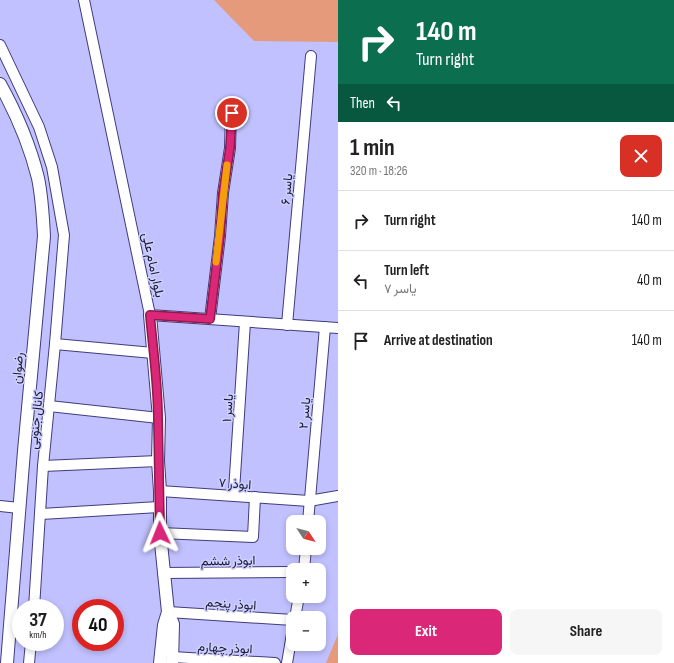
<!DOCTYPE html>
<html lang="en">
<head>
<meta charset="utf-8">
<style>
  body { margin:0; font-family:"Sofia Sans Condensed",Vazirmatn,sans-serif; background:#f6f6f6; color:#222; height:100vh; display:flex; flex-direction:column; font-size:15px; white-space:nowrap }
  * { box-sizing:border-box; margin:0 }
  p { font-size:13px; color:#767676 }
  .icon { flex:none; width:22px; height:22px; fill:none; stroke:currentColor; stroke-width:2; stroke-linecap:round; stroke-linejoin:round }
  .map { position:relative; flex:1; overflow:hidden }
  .side { display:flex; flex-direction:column; background:#fff; width:336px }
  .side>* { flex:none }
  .top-card { background:#0b6e4f; color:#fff; overflow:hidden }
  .needle { width:26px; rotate:126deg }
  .tools { position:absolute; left:286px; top:515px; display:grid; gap:8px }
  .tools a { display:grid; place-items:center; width:40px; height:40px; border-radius:8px; background:#fff; box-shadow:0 2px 6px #0003; font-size:20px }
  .speed { position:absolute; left:12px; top:599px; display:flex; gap:8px; font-size:20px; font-weight:700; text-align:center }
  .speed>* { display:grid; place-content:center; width:52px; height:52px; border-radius:50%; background:#fff; box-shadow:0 2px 6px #0003; line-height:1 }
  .speed small { font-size:10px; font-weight:400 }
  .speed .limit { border:6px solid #d22; background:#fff; color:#111 }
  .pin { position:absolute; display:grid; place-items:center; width:34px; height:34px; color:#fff; margin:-17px; border:2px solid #fff; border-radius:50%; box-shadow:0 1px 4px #0007 }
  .me { position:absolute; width:44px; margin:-22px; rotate:358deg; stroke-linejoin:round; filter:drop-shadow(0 0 3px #0008) }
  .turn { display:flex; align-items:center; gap:14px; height:84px; padding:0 12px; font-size:18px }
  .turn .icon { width:52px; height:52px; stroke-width:2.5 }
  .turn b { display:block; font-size:28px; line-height:34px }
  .then { display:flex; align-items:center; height:38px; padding:0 12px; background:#0003; gap:8px; font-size:15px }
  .round { display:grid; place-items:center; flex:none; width:42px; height:42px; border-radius:8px; background:#f6f6f6 }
  .headline { display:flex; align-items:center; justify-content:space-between; height:68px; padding:0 12px }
  h1 { font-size:24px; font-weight:700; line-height:30px }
  .action { display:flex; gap:8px; margin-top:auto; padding:8px 12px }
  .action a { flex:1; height:46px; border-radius:8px; background:#db2777; color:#fff; font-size:16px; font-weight:700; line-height:46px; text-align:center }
  .action a+a { background:#f6f6f6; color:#222 }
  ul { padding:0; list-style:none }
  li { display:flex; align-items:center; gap:12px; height:60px; padding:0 12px; border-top:1px solid #e0e0e0 }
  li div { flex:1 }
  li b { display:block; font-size:15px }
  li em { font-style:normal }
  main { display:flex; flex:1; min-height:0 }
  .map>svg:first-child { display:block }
</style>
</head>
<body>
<main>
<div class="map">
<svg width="338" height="663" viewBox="0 0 338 663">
  <rect width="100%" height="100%" fill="#c0c1fe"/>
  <g fill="#e49a7b">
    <path d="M 214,0 L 338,0 L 338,42 L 254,41 Z"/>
    <path d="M 338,634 L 338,663 L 326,663 Z"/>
  </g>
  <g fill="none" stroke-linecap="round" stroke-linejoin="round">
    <g stroke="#403c7d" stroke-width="12">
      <g id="minor">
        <path d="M 84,0 L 150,315 L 338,328"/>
        <path d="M 0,45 L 39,127 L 52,167 L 64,235 L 55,344 L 43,466 L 34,608"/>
        <path d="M 210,319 L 220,236 L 223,193 L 230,148 L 231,113"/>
        <path d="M 287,325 L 311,56"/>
        <path d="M 55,344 L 153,353"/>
        <path d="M 49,406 L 159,418"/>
        <path d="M 43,466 L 158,461"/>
        <path d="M 160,491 L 309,501 L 338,496"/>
        <path d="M 236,496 L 234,491 L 245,322"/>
        <path d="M 0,506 L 19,508"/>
        <path d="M 41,514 L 159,507"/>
        <path d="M 308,522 L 325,327"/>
        <path d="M 160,533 L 253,537 L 255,497"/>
        <path d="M 304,570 L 306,548"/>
        <path d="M 163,573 L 293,572"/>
        <path d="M 168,612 L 293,620"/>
        <path d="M 295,618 L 299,596"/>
        <path d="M 172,657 L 275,663"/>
        <path d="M 29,663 L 31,642"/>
        <path d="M 287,663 L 293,628"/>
      </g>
    </g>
    <g stroke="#403c7d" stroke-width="14">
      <g id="tertiary">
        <path d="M 0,84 C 16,113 30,146 38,178 C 42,197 43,217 44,236 L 24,451 L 7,663"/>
        <path d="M 150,315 L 159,418 L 158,461 L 160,491 L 160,533 L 168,612 L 173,624 L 172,663"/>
        <path d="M 160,663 L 164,625 L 168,612"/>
      </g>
    </g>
    <use href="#minor" stroke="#fff" stroke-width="10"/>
    <use href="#tertiary" stroke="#fff" stroke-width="12"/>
  </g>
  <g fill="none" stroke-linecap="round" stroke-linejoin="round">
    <g stroke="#8e194d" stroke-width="10">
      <path id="route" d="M 160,533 C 159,495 159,457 158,419 C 158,384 153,349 150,315 L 210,319 L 220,236 L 223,193 L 230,148 L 232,113"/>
    </g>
    <use href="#route" stroke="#db2777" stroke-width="7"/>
    <path stroke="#f59e0b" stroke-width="7" d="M 216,262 L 227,165"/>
  </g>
  <g text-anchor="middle" stroke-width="3" stroke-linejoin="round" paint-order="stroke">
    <g font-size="13" fill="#1a1935" stroke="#ced0fe">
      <text transform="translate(286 189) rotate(-85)" y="5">یاسر ۶</text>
      <text transform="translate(154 265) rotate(78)" y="5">بلوار امام علی</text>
      <text transform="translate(17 368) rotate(-85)" y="5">رضوان</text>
      <text transform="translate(227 408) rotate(-86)" y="5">یاسر ۱</text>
      <text transform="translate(304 413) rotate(-85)" y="5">یاسر ۲</text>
      <text transform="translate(35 420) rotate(-84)" y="5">کانال جنوبی</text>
      <text transform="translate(235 483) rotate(4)" y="5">ابوذر ۷</text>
      <text transform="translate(228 560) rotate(-1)" y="5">ابوذر ششم</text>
      <text transform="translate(231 603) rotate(4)" y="5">ابوذر پنجم</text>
      <text transform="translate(225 647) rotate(3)" y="5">ابوذر چهارم</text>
    </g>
  </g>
</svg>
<div class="tools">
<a><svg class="needle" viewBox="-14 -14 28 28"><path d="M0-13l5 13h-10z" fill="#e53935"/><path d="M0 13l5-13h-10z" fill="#767676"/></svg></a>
<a>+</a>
<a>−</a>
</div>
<div class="speed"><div>37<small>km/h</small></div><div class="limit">40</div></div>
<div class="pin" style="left:232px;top:113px;background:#d93025"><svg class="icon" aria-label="arrive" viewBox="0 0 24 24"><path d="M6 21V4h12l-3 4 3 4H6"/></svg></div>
<svg class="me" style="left:160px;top:533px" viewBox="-20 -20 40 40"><path d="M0-17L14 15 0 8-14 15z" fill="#db2777" stroke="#fff" stroke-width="4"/></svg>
</div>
<section class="side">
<div class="top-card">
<div class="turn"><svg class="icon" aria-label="right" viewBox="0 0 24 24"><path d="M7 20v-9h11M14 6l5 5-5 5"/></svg><div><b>140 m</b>Turn right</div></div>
<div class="then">Then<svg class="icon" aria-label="left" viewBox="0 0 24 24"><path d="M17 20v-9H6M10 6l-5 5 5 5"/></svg></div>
</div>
<div class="headline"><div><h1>1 min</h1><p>320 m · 18:26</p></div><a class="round" style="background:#d93025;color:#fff"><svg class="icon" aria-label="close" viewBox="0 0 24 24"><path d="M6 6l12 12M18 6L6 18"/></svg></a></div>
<ul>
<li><svg class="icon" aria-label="right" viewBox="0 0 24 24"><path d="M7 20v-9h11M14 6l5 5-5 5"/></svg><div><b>Turn right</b></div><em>140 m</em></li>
<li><svg class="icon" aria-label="left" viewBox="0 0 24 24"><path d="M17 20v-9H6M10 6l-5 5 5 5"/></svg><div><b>Turn left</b><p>یاسر ۷</p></div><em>40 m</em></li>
<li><svg class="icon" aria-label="arrive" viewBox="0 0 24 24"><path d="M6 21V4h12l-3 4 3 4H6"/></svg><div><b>Arrive at destination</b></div><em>140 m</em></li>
</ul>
<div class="action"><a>Exit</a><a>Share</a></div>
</section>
</main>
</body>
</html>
